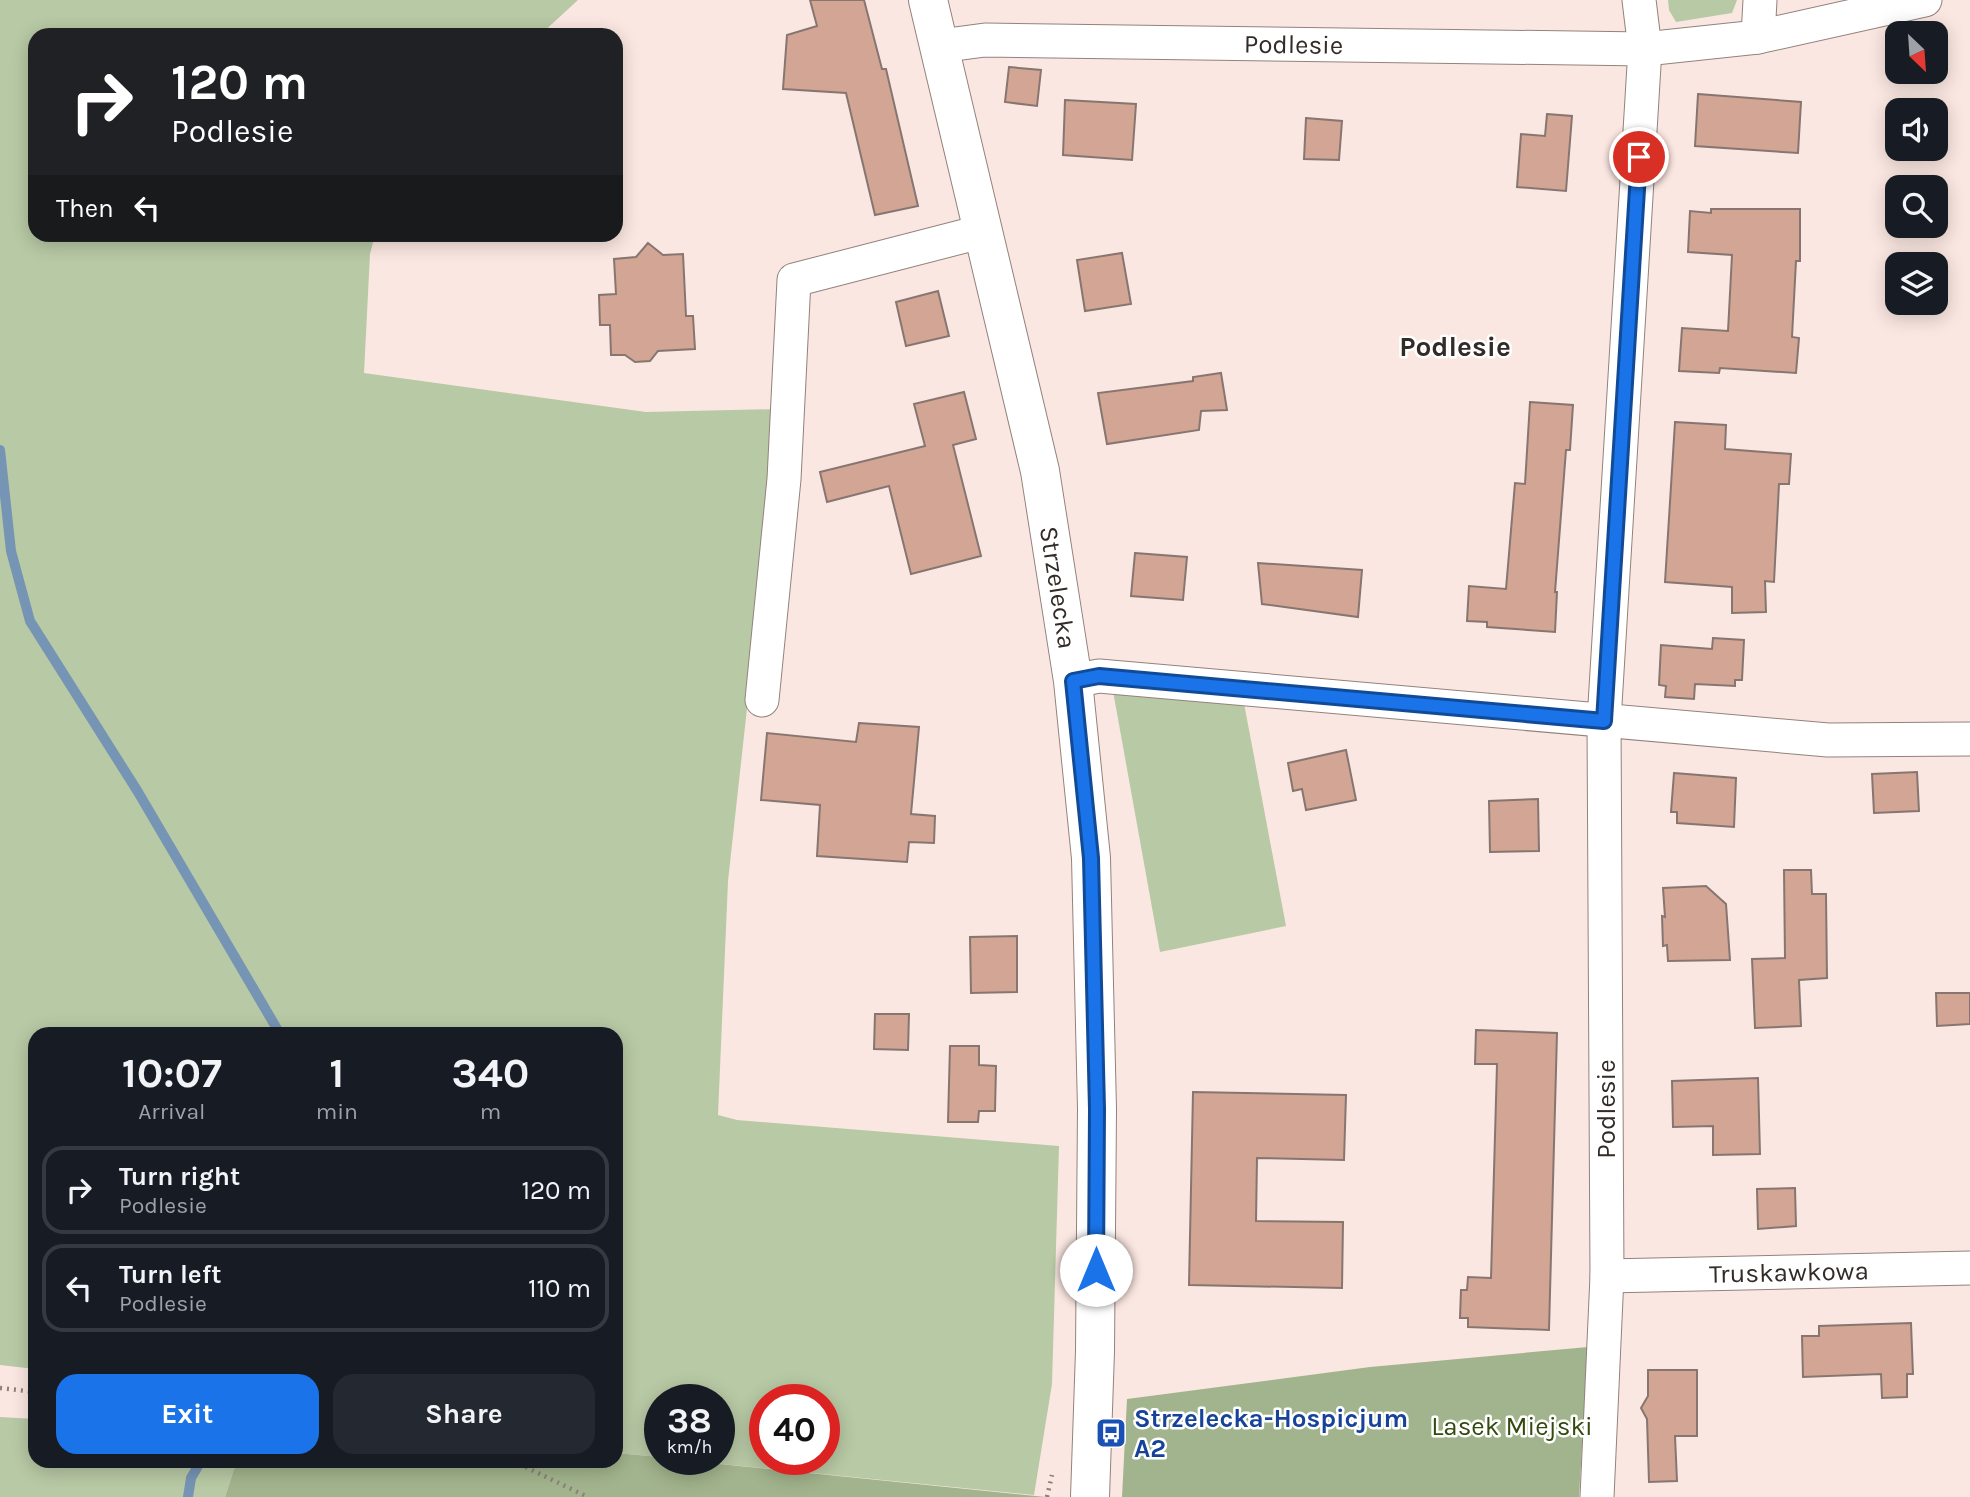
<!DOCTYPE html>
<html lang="en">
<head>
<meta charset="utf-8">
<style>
  body { margin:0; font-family:Karla,sans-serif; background:#242831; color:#f1f3f6; height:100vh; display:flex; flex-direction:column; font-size:26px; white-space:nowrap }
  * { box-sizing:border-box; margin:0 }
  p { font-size:23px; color:#9ea1a6 }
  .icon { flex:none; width:38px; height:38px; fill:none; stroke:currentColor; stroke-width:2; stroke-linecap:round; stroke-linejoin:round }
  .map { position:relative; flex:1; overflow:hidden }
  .panel { position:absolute; left:28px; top:1027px; width:595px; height:441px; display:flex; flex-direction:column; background:#171b24; border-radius:21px; box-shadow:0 4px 18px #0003 }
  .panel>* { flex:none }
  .guide { position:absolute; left:28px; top:28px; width:595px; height:214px; border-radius:21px; box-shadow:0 4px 18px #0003; background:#202124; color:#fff; overflow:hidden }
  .needle { width:46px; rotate:155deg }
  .fabs { position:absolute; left:1885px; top:21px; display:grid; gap:14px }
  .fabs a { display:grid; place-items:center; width:63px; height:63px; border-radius:14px; background:#171b24; box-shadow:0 4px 18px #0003; font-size:35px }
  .speed { position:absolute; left:644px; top:1384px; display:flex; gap:14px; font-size:35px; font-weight:700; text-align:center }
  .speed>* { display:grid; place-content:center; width:91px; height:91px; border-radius:50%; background:#171b24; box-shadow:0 4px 18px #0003; line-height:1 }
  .speed small { font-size:18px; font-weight:400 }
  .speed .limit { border:10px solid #d22; background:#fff; color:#111 }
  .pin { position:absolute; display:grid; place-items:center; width:60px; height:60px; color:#fff; margin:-30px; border:4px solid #fff; border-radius:50%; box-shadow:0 2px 7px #0007 }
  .me { position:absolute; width:77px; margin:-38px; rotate:0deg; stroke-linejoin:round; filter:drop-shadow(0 0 5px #0008) }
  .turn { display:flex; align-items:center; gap:24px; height:147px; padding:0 28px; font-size:32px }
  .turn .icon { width:91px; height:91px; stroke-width:2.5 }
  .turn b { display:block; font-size:49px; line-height:60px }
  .then { display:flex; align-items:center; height:66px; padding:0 28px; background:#0003; gap:14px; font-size:26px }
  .eta { display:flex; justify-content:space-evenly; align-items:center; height:119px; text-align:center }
  .eta b { font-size:42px; font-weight:700; line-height:49px }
  .action { display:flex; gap:14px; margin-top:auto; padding:14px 28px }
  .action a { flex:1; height:80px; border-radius:21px; background:#1a73e8; color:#fff; font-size:28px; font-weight:700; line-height:80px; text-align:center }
  .action a+a { background:#242831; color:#f1f3f6 }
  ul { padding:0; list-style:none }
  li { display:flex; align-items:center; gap:21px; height:88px; margin:0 14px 10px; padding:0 14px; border:4px solid #363941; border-radius:21px }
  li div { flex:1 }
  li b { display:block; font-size:26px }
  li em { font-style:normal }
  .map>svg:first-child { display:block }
</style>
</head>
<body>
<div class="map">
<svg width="1970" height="1497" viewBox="0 0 1970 1497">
  <rect width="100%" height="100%" fill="#fbe7e1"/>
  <g fill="#b8c9a5" fill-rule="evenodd">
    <path d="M 0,0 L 578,0 L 540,35 L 35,35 L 35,234 L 375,235 L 370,254 L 364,373 L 646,412 L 780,409 L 728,881 L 718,1115 L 737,1120 L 1059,1146 L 1052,1384 L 1034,1495 L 680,1460 L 719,1460 L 719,1400 L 660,1400 L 660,1457 L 616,1453 L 616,1034 L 35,1034 L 35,1369 L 0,1365 ZM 765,1400 L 824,1400 L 824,1460 L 765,1460 Z"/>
    <path d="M 1668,0 L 1737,0 L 1732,13 L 1676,22 L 1669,10 Z"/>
    <path d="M 1113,691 L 1243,698 L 1286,926 L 1160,952 Z"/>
    <path d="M 0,1417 L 35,1419 L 35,1461 L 244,1461 L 234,1469 L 225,1497 L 0,1497 Z"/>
  </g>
  <g fill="#a2b48d">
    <path d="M 1588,1347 L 1579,1497 L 1122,1497 L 1127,1399 L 1370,1367 Z"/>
    <path d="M 616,1453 L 660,1457 L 660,1460 L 680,1460 L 1046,1497 L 225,1497 L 234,1469 L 244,1461 L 616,1461 Z"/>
  </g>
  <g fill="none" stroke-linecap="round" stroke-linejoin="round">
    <g stroke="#7694b4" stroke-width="10">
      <path d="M 0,450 L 11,551 L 30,621 L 138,792 L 280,1034"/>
      <path d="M 188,1497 L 191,1478 L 201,1461"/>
    </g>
  </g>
  <g fill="#d2a595" stroke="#877670" stroke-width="2">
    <path d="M 810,0 L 864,0 L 882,69 L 886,69 L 918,206 L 875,215 L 846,93 L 783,89 L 787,35 L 817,26 Z"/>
    <path d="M 1009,67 L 1041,70 L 1037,106 L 1005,102 Z"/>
    <path d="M 1698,94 L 1801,102 L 1798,153 L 1695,146 Z"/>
    <path d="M 1065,100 L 1136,104 L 1132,160 L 1063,155 Z"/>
    <path d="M 1547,114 L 1572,116 L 1566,191 L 1517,187 L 1521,134 L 1545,136 Z"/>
    <path d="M 1306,118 L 1342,121 L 1339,160 L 1304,159 Z"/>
    <path d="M 1711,209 L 1800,209 L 1800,261 L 1796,261 L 1792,337 L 1799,338 L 1796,373 L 1720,368 L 1719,373 L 1679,371 L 1682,328 L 1728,331 L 1732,255 L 1688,252 L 1690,211 L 1711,213 Z"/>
    <path d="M 648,243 L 663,255 L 683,254 L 686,316 L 693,316 L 695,349 L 658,351 L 650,361 L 635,362 L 625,355 L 611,355 L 610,325 L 600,325 L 599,295 L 616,294 L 614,259 L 636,257 Z"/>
    <path d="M 1122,253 L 1131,304 L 1085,311 L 1077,260 Z"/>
    <path d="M 938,291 L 949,336 L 906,346 L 896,302 Z"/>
    <path d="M 1221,373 L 1227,410 L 1201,411 L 1199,430 L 1107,444 L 1098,393 L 1193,381 L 1193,377 Z"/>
    <path d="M 964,392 L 976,439 L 953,445 L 981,556 L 911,574 L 889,486 L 827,502 L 820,472 L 925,446 L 914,404 Z"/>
    <path d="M 1530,402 L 1573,405 L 1570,450 L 1566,450 L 1555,592 L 1557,592 L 1555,632 L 1487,627 L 1487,622 L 1467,621 L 1469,586 L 1506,589 L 1515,483 L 1525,484 Z"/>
    <path d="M 1675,422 L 1726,425 L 1725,449 L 1791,454 L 1789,484 L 1779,484 L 1774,582 L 1765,581 L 1766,612 L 1732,613 L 1732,587 L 1665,582 Z"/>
    <path d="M 1135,553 L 1187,557 L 1183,600 L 1131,596 Z"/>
    <path d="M 1258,563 L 1362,570 L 1358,617 L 1262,604 Z"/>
    <path d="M 1713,638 L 1744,640 L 1742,680 L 1735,680 L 1735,686 L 1695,684 L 1694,699 L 1665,697 L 1666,686 L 1659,685 L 1661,645 L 1712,649 Z"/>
    <path d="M 859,723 L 919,727 L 911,814 L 935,816 L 934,843 L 909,842 L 907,862 L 817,856 L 820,805 L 761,800 L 767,733 L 856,742 Z"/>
    <path d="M 1346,750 L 1356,800 L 1306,810 L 1302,789 L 1293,791 L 1288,763 Z"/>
    <path d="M 1917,772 L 1919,811 L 1874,813 L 1872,774 Z"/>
    <path d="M 1674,773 L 1736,778 L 1734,827 L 1677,823 L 1677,812 L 1671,812 Z"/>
    <path d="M 1538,799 L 1539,851 L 1490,852 L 1489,801 Z"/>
    <path d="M 1784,870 L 1811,870 L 1812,894 L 1826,894 L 1827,978 L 1799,980 L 1801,1026 L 1755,1028 L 1752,959 L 1785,958 Z"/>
    <path d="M 1706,886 L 1726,904 L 1730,960 L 1668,961 L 1667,945 L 1663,946 L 1662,916 L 1665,917 L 1663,888 Z"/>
    <path d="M 1017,936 L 1017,992 L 971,993 L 970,937 Z"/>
    <path d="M 1936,993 L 1970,993 L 1970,1024 L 1937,1026 Z"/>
    <path d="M 875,1014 L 909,1014 L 908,1050 L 874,1049 Z"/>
    <path d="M 1476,1030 L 1557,1033 L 1549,1330 L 1468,1327 L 1468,1318 L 1460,1318 L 1461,1290 L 1467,1290 L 1468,1277 L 1491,1278 L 1497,1064 L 1475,1064 Z"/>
    <path d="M 950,1046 L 979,1046 L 979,1065 L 996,1066 L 995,1111 L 979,1111 L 978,1122 L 948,1122 Z"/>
    <path d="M 1758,1078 L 1760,1154 L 1713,1155 L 1713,1126 L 1673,1127 L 1672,1081 Z"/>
    <path d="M 1193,1092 L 1346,1095 L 1344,1160 L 1257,1158 L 1256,1221 L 1343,1222 L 1342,1288 L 1189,1285 Z"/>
    <path d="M 1795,1188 L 1796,1226 L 1758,1229 L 1757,1189 Z"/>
    <path d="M 1911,1323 L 1913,1374 L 1907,1374 L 1907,1397 L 1882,1398 L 1881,1374 L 1803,1377 L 1802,1336 L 1819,1336 L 1819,1326 Z"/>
    <path d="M 1648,1370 L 1697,1370 L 1697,1436 L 1675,1436 L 1677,1481 L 1649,1482 L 1647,1419 L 1641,1408 L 1648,1396 Z"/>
  </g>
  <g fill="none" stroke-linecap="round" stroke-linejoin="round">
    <g stroke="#93827c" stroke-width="35">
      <g id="street">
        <path d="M 1758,37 L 1760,0"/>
        <path id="s1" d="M 940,46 L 985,40 L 1645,49 L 1758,37 L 1925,0"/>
        <path d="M 1073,681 L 1099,676 L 1828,740 L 1970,739"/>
        <path d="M 762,700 L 784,479 L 794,280 L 984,231"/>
        <path id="s2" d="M 1607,1276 L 1970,1268"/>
        <path d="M 1597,1497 L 1607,1276 L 1604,721 L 1645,49 L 1639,0"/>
      </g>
    </g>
    <g stroke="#93827c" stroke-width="40">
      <g id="secondary">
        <path id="s3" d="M 928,0 L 1040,471 L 1073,681 L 1091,858 L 1097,1109 L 1095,1351 L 1090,1497"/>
      </g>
    </g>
    <g stroke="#8d807b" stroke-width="4.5" stroke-dasharray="2 5" stroke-linecap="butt">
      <path d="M 0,1388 L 35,1392"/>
      <path d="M 513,1461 L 588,1497"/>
      <path d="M 1047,1497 L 1052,1475"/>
    </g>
    <use href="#street" stroke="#fff" stroke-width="33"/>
    <use href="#secondary" stroke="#fff" stroke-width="38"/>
  </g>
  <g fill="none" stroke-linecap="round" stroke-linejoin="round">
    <g stroke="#114b97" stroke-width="18">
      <path id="route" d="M 1096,1270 L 1097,1109 L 1091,858 L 1073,681 L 1099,676 L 1604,721 L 1639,157"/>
    </g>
    <use href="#route" stroke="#1a73e8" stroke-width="12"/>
  </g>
  <defs>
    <g id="bus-square" transform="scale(1.575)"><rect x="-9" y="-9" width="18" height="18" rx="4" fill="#1a4fb4" stroke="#fff"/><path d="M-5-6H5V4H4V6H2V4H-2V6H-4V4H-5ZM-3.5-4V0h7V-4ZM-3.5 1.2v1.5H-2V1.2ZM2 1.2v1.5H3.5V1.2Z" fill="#fff"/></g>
  </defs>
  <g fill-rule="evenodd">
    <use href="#bus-square" x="1111" y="1433"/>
  </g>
  <g text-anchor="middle" stroke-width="5" stroke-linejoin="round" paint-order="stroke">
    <g font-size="26" fill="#322b28" stroke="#fff">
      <text dy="9" stroke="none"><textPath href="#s1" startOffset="354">Podlesie</textPath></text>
      <text dy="9" stroke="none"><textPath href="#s3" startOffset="602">Strzelecka</textPath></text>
      <text transform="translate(1606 1109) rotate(-90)" y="9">Podlesie</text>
      <text dy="9" stroke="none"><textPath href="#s2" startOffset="182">Truskawkowa</textPath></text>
    </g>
    <g font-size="26" font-weight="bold" fill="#164399" stroke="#fff" text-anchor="start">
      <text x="1134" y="1427">Strzelecka-Hospicjum<tspan x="1134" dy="30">A2</tspan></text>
    </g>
    <g font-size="26" fill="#334a0d" stroke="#fff">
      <text x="1512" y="1435">Lasek Miejski</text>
    </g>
    <g font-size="28" font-weight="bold" fill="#322b28" stroke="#fff">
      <text x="1455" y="356">Podlesie</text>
    </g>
  </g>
</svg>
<div class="fabs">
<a><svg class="needle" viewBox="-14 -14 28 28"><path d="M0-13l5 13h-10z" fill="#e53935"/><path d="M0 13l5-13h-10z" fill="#9ea1a6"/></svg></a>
<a><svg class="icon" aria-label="sound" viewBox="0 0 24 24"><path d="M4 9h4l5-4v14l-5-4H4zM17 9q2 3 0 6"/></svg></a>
<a><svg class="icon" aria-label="search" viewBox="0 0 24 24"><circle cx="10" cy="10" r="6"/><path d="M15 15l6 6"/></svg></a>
<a><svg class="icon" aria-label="layers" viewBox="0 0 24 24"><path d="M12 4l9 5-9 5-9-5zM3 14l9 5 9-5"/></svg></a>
</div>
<div class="speed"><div>38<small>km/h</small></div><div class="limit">40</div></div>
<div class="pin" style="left:1639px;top:157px;background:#d93025"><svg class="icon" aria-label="arrive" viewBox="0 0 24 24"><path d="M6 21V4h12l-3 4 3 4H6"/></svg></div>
<svg class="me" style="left:1096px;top:1270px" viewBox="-20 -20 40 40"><circle r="19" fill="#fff"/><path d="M0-13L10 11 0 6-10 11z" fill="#1a73e8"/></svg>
<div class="guide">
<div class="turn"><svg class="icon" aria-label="right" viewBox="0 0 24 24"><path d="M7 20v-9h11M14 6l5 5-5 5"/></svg><div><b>120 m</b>Podlesie</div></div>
<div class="then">Then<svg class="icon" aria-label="left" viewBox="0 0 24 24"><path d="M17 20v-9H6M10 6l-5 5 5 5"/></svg></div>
</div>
<section class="panel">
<div class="eta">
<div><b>10:07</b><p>Arrival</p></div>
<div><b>1</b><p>min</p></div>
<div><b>340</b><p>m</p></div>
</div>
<ul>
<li><svg class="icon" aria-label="right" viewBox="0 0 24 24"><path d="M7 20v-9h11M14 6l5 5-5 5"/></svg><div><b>Turn right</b><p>Podlesie</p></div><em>120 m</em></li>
<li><svg class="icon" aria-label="left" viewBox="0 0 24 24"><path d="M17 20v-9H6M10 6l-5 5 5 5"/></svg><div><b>Turn left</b><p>Podlesie</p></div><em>110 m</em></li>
</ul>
<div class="action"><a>Exit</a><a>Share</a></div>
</section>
</div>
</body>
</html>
